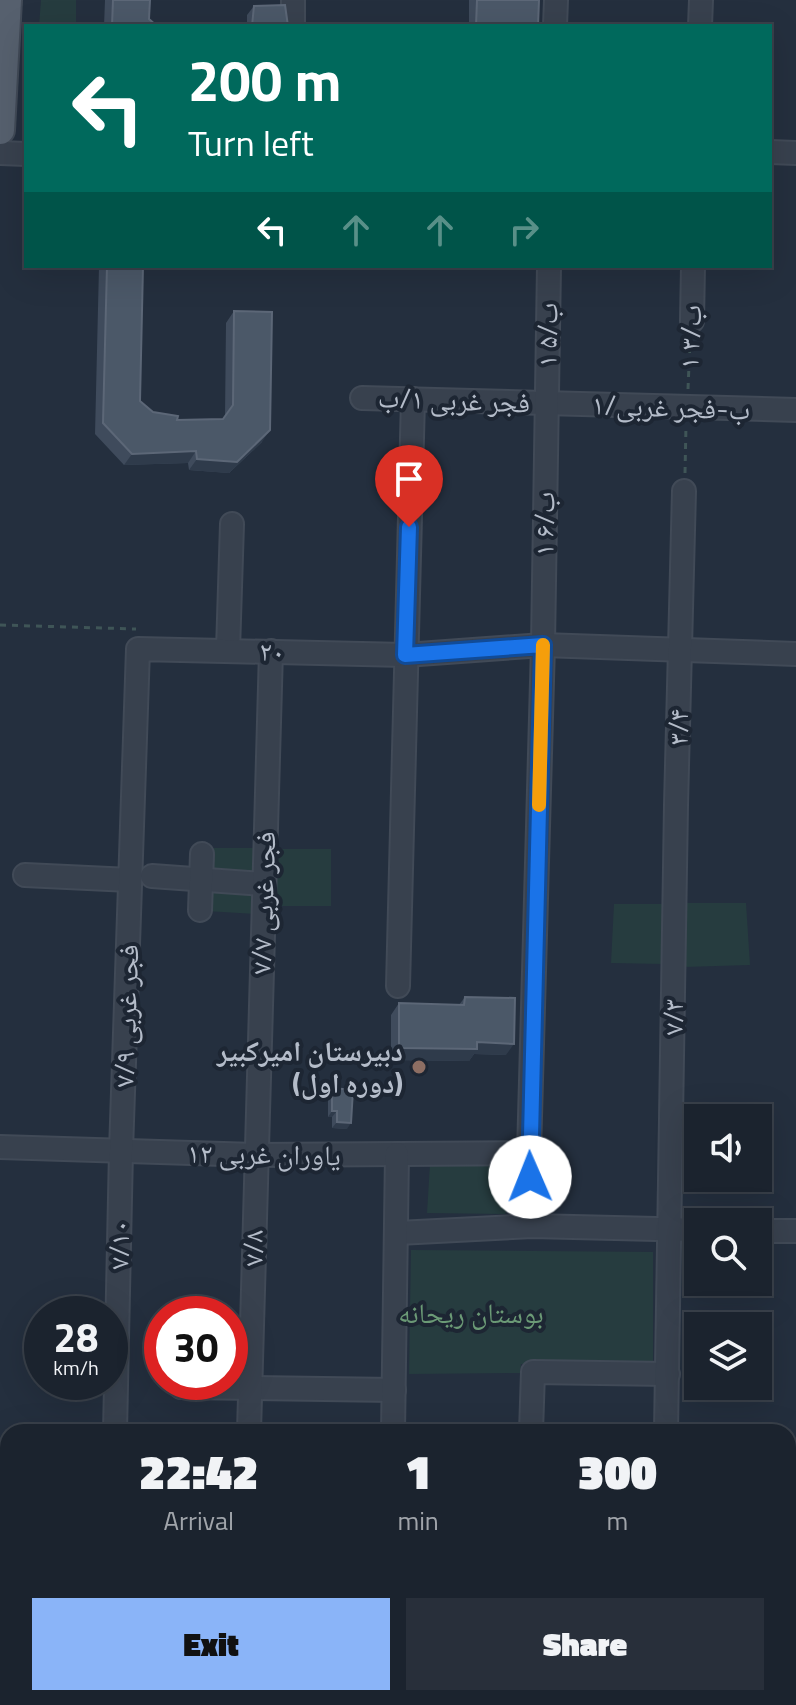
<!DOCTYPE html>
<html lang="en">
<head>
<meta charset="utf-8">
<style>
  body { margin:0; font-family:"Titillium Web","Noto Naskh Arabic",sans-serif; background:#282f3a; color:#f1f3f6; height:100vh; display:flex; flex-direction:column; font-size:30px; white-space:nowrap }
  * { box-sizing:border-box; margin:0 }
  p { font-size:26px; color:#a0a4aa }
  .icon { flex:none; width:44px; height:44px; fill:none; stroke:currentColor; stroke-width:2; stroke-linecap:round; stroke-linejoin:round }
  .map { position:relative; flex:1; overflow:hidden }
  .panel { position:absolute; left:0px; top:1424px; width:796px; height:282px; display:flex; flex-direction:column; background:#1b232e; border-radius:24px 24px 0 0; box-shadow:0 8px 32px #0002,0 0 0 2px #39404a }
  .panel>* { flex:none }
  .hud { position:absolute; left:24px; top:24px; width:748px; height:244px; border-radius:0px; box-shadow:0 8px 32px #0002,0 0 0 2px #39404a; background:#00695c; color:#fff; overflow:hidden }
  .tools { position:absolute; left:684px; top:1104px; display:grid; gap:16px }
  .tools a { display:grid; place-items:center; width:88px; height:88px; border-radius:0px; background:#1b232e; box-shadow:0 8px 32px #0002,0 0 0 2px #39404a; font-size:40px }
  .speed { position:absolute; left:24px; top:1296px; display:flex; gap:16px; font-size:40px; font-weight:700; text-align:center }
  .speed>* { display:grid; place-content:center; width:104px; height:104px; border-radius:50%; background:#1b232e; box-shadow:0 8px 32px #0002,0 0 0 2px #39404a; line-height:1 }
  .speed small { font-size:20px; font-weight:400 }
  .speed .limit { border:12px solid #d22; background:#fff; color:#111 }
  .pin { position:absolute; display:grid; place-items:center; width:68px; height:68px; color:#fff; margin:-82px -34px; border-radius:50% 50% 50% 0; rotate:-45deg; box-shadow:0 0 8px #0007 }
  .pin .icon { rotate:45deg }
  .me { position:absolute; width:88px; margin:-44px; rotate:359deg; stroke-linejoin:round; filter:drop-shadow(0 0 6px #0008) }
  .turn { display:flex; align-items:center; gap:28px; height:168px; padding:0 32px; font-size:36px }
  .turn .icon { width:104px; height:104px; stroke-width:2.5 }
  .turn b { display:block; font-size:56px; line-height:68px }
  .lanes { display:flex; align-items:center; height:76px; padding:0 32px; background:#0003; justify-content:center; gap:40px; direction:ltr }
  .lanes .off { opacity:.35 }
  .eta { display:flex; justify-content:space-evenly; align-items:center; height:136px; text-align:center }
  .eta b { font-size:48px; font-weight:800; line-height:56px }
  .action { display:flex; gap:16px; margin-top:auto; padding:16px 32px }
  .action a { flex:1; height:92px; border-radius:0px; background:#8ab4f8; color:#111; font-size:32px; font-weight:800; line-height:92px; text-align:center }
  .action a+a { background:#282f3a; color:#f1f3f6 }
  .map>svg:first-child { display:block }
</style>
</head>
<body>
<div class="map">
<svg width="796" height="1705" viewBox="0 0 796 1705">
  <rect width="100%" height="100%" fill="#242f3e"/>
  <g fill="#263c3f">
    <path d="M 41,0 L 76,0 L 76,26 L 39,26 Z"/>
    <path d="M 209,848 L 258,848 L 257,875 L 209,875 Z"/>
    <path d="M 274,849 L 331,849 L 331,906 L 275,906 Z"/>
    <path d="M 208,886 L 258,889 L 256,914 L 206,911 Z"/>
    <path d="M 684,903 L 746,903 L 750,965 L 684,967 Z"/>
    <path d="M 614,904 L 665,904 L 663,964 L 611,963 Z"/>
    <path d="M 499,1162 L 518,1179 L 517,1192 L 505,1214 L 427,1213 L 430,1164 Z"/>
    <path d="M 411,1250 L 653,1252 L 653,1366 L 521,1364 L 520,1373 L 409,1374 Z"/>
  </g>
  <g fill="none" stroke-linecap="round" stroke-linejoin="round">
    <g stroke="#414a57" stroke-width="26">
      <g id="minor">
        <path d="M 293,26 L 293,0"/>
        <path d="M 555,26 L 556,0"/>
        <path d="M 700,26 L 701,0"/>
        <path d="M 770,152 L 796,153"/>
        <path d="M 0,153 L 26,154"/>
        <path d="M 692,321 L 693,266"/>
        <path d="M 362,398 L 796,410"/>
        <path d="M 228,650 L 232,524"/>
        <path d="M 25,875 L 130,880"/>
        <path d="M 152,876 L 264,884"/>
        <path d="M 200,910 L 202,854"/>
        <path d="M 398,986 L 413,399"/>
        <path d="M 0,1147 L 255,1155 L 529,1153"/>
        <path d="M 532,1226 L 529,1153 L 543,645 L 549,266"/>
        <path d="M 758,1231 L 796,1231"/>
        <path d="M 398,1233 L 532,1226 L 698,1230"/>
        <path d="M 181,1387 L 394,1390"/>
        <path d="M 115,1432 L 121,1151 L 138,649 L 405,655 L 543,645 L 796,654"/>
        <path d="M 249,1432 L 271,651"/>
        <path d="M 393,1432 L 397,1154"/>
        <path d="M 531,1432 L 533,1372 L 668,1374"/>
        <path d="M 666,1432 L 676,805 L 684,491"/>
        <path d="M 788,1541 L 796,1541"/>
        <path d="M 109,1705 L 109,1698"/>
        <path d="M 243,1705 L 243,1698"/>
        <path d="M 387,1705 L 387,1698"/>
        <path d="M 525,1705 L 525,1698"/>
        <path d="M 662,1705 L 662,1698"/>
        <path d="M 792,1705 L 796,1565"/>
      </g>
    </g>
    <g stroke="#414a57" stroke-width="32">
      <g id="major">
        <path d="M 0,130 L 7,0"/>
        <path d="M 0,1455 L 8,1558"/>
        <path d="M 15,1705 L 15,1698"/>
      </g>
    </g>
    <g stroke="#3f5557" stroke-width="3" stroke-dasharray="6 6" stroke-linecap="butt">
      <path d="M 688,389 L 690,341"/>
      <path d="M 685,473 L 686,425"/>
      <path d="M 0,625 L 136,629"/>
    </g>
    <use href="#minor" stroke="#38414e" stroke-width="22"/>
    <use href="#major" stroke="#56606e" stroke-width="28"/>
  </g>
  <g fill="#3f4b5c">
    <path d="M 105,0 L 150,0 L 149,19 L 157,26 L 104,26 Z"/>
    <path d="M 469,0 L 539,0 L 538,26 L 469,26 Z"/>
    <path d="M 254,6 L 288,26 L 247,26 L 247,15 Z"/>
    <path d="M 99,266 L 143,266 L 140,401 L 153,412 L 177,420 L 223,419 L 225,416 L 226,323 L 234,311 L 262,442 L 229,473 L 189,470 L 188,463 L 124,465 L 95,434 Z"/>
    <path d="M 465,997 L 506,1055 L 474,1054 L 469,1061 L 391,1060 L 391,1015 L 399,1003 L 459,1005 Z"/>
    <path d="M 332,1088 L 347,1129 L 332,1128 L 332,1117 L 328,1117 L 328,1095 Z"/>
  </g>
  <g fill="#2f3b4b">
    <path d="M 270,430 L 262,442 L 229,473 L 189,470 L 197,459 Z"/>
    <path d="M 196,451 L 188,463 L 124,465 L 132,454 Z"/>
    <path d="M 477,1042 L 514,1044 L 506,1055 L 474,1054 L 469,1061 L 391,1060 L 399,1048 Z"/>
    <path d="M 332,1111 L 337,1111 L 332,1117 L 328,1117 Z"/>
    <path d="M 337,1122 L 351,1123 L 347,1129 L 332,1128 Z"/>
  </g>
  <g fill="#4b5868" stroke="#5c6777" stroke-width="2">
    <path d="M 113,0 L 150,0 L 149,19 L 157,26 L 112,26 Z"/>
    <path d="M 477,0 L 539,0 L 538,26 L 476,26 Z"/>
    <path d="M 285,5 L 288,26 L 252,26 L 254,6 Z"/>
    <path d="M 107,266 L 143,266 L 140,401 L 153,412 L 178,416 L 177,420 L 223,419 L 233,405 L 234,311 L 272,312 L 270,430 L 237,462 L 197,459 L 196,451 L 132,454 L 103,423 Z"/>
    <path d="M 465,997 L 515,998 L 514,1044 L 477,1042 L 477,1049 L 399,1048 L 399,1003 L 464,1005 Z"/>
    <path d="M 332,1088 L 353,1090 L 351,1123 L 337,1122 L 337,1111 L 332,1111 Z"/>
  </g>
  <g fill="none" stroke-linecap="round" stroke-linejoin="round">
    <g stroke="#114b97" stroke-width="20">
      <path id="route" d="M 409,527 L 405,655 L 543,645 L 530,1177"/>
    </g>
    <use href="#route" stroke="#1a73e8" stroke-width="14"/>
    <path stroke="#f59e0b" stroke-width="14" d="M 539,805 L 543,645"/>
  </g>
  <circle fill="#8d6e63" stroke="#1d2633" stroke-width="3" cx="419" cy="1067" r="8"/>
  <g text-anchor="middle" stroke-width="8" stroke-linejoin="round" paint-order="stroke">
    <g font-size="28" fill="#b4bcc9" stroke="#1d2633">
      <text transform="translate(547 335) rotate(-89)" y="10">۱ ب/۵</text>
      <text transform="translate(690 337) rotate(-87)" y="10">۱ ب/۳</text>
      <text transform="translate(454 400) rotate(2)" y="10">فجر غربی ۱/ب</text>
      <text transform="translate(671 407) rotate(2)" y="10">۱/ب-فجر غربی</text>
      <text transform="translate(544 524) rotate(-89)" y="10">۱ ب/۶</text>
      <text transform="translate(272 651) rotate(1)" y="10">۲۰</text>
      <text transform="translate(678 727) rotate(-89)" y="10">۳/۴</text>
      <text transform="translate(263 903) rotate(-88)" y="10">۷/۷ فجر غربی</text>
      <text transform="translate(126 1016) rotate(-88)" y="10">۷/۹ فجر غربی</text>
      <text transform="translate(673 1017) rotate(-89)" y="10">۷/۳</text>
      <text transform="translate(264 1154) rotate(1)" y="10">۱۲ یاوران غربی</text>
      <text transform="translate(119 1245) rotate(-89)" y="10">۷/۱۰</text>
      <text transform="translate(253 1248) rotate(-89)" y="10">۷/۸</text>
    </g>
    <g font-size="28" font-weight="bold" fill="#b4bcc9" stroke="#1d2633" text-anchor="end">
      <text x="403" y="1061">دبیرستان امیرکبیر<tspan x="403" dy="32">(دوره اول)</tspan></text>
    </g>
    <g font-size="28" fill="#6b9a76" stroke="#1d2633">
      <text x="471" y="1323">بوستان ریحانه</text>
    </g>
  </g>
</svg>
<div class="tools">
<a><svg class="icon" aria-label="sound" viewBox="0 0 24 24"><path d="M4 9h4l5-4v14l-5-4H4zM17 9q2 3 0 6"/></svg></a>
<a><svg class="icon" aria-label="search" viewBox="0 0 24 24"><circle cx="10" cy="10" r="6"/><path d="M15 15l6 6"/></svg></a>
<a><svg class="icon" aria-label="layers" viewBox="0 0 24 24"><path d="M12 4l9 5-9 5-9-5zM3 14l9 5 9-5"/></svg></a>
</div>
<div class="speed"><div>28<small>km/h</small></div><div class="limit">30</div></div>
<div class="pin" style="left:409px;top:527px;background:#d93025"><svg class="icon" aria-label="arrive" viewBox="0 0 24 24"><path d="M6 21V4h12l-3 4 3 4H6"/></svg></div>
<svg class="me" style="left:530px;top:1177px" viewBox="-20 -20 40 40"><circle r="19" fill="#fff"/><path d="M0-13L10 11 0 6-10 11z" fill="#1a73e8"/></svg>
<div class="hud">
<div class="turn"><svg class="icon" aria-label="left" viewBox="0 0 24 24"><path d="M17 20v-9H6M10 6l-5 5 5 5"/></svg><div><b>200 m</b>Turn left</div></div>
<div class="lanes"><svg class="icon" aria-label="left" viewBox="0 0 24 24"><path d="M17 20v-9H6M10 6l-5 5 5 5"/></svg><svg class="icon off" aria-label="ahead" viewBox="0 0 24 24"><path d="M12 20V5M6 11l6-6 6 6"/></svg><svg class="icon off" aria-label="ahead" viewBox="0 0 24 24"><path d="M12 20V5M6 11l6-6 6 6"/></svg><svg class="icon off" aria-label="right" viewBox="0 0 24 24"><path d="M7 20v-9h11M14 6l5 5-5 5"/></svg></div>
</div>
<section class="panel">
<div class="eta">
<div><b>22:42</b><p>Arrival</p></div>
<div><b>1</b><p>min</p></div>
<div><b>300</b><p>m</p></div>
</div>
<div class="action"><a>Exit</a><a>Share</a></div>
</section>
</div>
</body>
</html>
